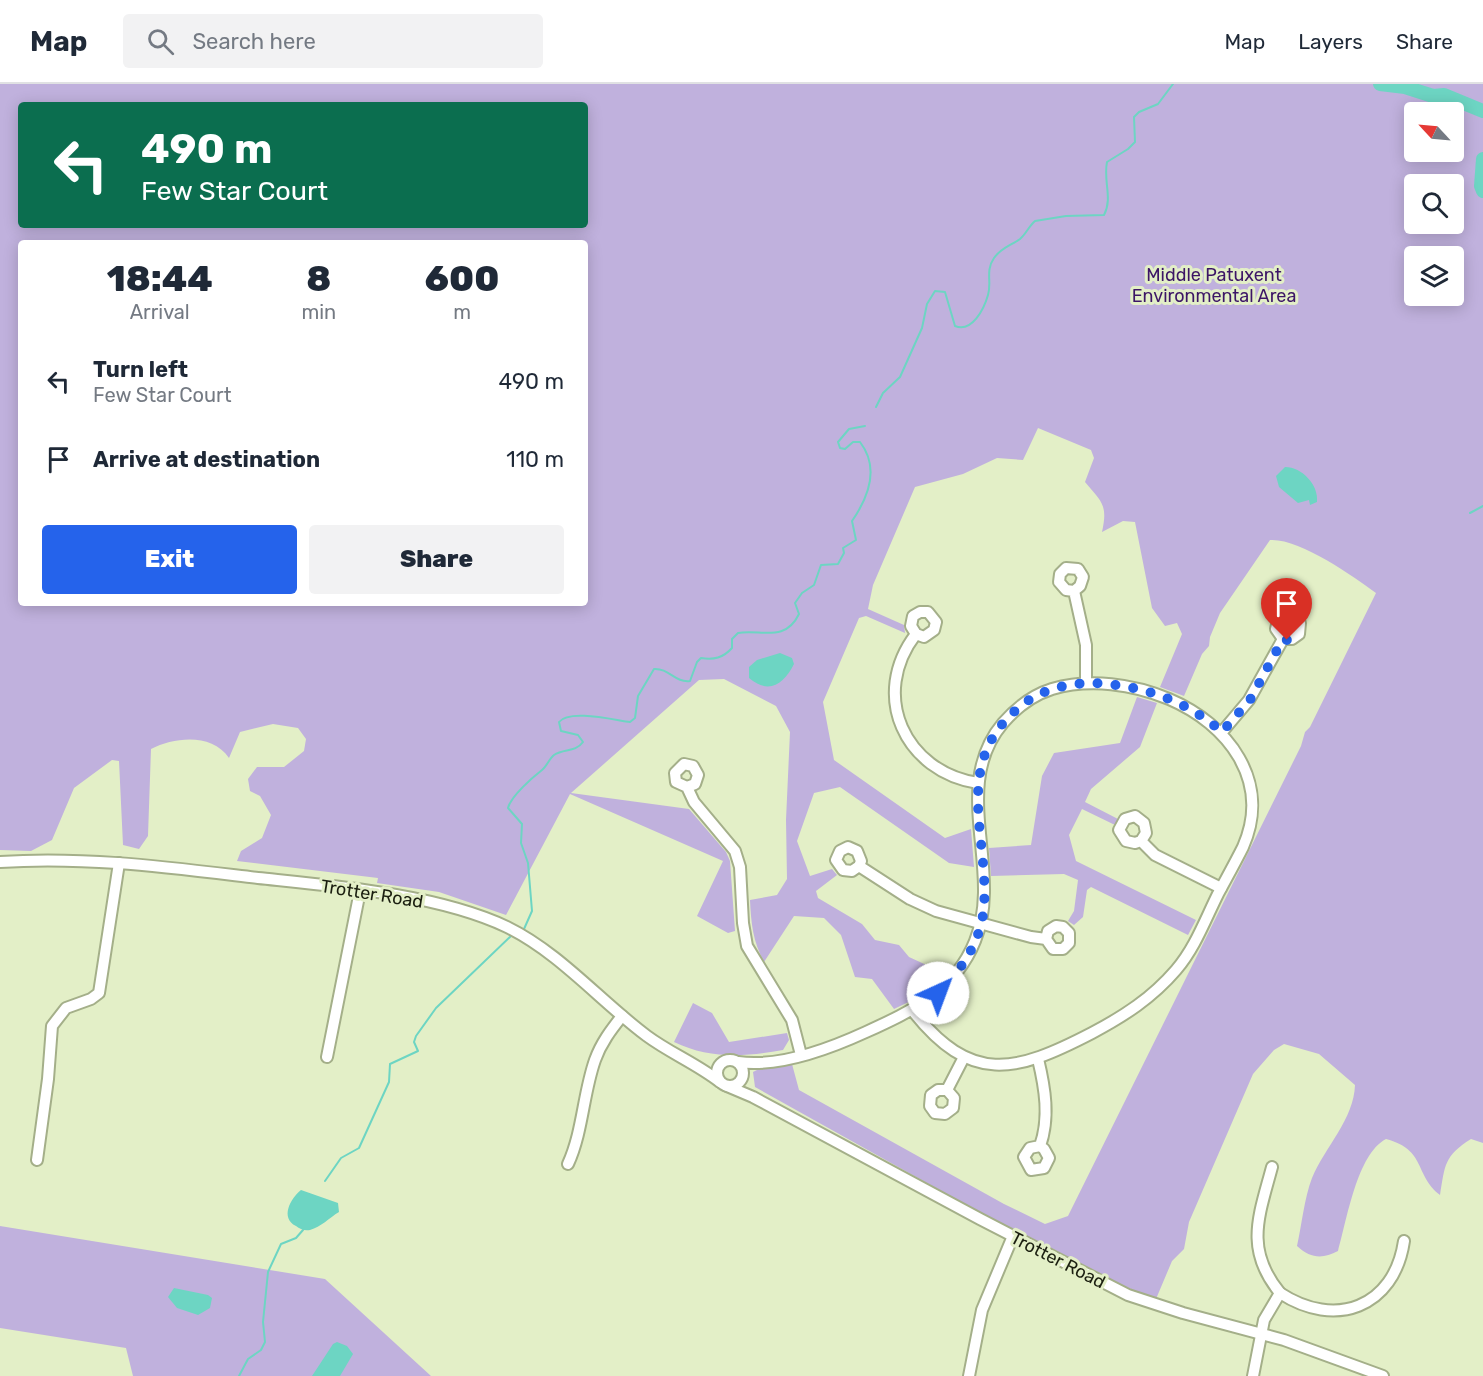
<!DOCTYPE html>
<html lang="en">
<head>
<meta charset="utf-8">
<style>
  body { margin:0; font-family:Rubik,sans-serif; background:#f2f2f3; color:#1f2937; height:100vh; display:flex; flex-direction:column; font-size:22px; white-space:nowrap }
  * { box-sizing:border-box; margin:0 }
  p { font-size:20px; color:#747a83 }
  .icon { flex:none; width:33px; height:33px; fill:none; stroke:currentColor; stroke-width:2; stroke-linecap:round; stroke-linejoin:round }
  .map { position:relative; flex:1; overflow:hidden }
  .panel { position:absolute; left:18px; top:156px; width:570px; height:366px; display:flex; flex-direction:column; background:#fff; border-radius:6px; box-shadow:0 3px 15px #0003 }
  .panel>* { flex:none }
  .banner { position:absolute; left:18px; top:18px; width:570px; height:126px; border-radius:6px; box-shadow:0 3px 15px #0003; background:#0b6e4f; color:#fff; overflow:hidden }
  .needle { width:39px; rotate:296deg }
  .controls { position:absolute; left:1404px; top:18px; display:grid; gap:12px }
  .controls a { display:grid; place-items:center; width:60px; height:60px; border-radius:6px; background:#fff; box-shadow:0 3px 15px #0003; font-size:30px }
  .pin { position:absolute; display:grid; place-items:center; width:51px; height:51px; color:#fff; margin:-62px -26px; border-radius:50% 50% 50% 0; rotate:-45deg; box-shadow:0 0 6px #0007 }
  .pin .icon { rotate:45deg }
  .me { position:absolute; width:66px; margin:-33px; rotate:43deg; stroke-linejoin:round; filter:drop-shadow(0 0 4px #0008) }
  .turn { display:flex; align-items:center; gap:21px; height:126px; padding:0 24px; font-size:27px }
  .turn .icon { width:78px; height:78px; stroke-width:2.5 }
  .turn b { display:block; font-size:42px; line-height:51px }
  .eta { display:flex; justify-content:space-evenly; align-items:center; height:102px; text-align:center }
  .eta b { font-size:36px; font-weight:800; line-height:42px }
  .cta { display:flex; gap:12px; margin-top:auto; padding:12px 24px }
  .cta a { flex:1; height:69px; border-radius:6px; background:#2563eb; color:#fff; font-size:24px; font-weight:800; line-height:69px; text-align:center }
  .cta a+a { background:#f2f2f3; color:#1f2937 }
  ul { padding:0; list-style:none }
  li { display:flex; align-items:center; gap:18px; height:78px; padding:0 24px }
  li div { flex:1 }
  li b { display:block; font-size:22px }
  li em { font-style:normal }
  header { display:flex; align-items:center; gap:36px; box-sizing:border-box; height:84px; padding:0 30px; background:#fff; border-bottom:2px solid #e0e1e3 }
  header strong { font-size:28px }
  nav { display:flex; gap:33px; margin-inline-start:auto; font-size:21px }
  .search { width:420px; height:54px; background:#f2f2f3; display:flex; align-items:center; gap:15px; box-sizing:border-box; padding:0 21px; border-radius:6px; color:#747a83; font-size:22px }
  .map>svg:first-child { display:block }
</style>
</head>
<body>
<header>
<strong>Map</strong>
<div class="search"><svg class="icon" aria-label="search" viewBox="0 0 24 24"><circle cx="10" cy="10" r="6"/><path d="M15 15l6 6"/></svg>Search here</div>
<nav><a>Map</a><a>Layers</a><a>Share</a></nav>
</header>
<div class="map">
<svg width="1483" height="1292" viewBox="0 0 1483 1292">
  <rect width="100%" height="100%" fill="#e3efc7"/>
  <g fill="#c0b1dd" fill-rule="evenodd">
    <path d="M 0,0 L 1483,0 L 1483,1059 L 1471,1055 C 1444,1072 1445,1081 1440,1111 C 1414,1091 1427,1066 1386,1055 C 1357,1070 1347,1136 1338,1167 C 1323,1175 1311,1175 1297,1162 C 1302,1140 1304,1115 1312,1094 C 1325,1063 1354,1035 1355,1001 L 1319,970 L 1284,960 L 1274,966 L 1253,990 L 1189,1138 L 1184,1165 L 1172,1177 L 1156,1215 L 1121,1201 L 995,1137 L 755,1003 L 753,988 L 757,986 L 792,980 L 799,1006 L 1004,1120 L 1045,1140 L 1068,1132 L 1301,662 L 1305,648 L 1310,643 L 1376,509 C 1353,492 1299,454 1270,456 L 1220,529 L 1210,553 L 1209,562 L 1202,570 L 1184,612 L 1160,603 L 1182,550 L 1177,539 L 1165,542 L 1152,524 L 1135,438 L 1123,437 L 1102,448 C 1108,421 1102,418 1085,398 L 1094,374 L 1091,366 L 1038,344 L 1023,376 L 997,374 L 963,390 L 915,403 L 873,501 L 868,525 L 904,541 L 905,549 L 866,532 L 859,534 L 823,618 L 834,676 L 945,754 L 971,745 L 974,783 L 949,779 L 840,703 L 814,709 L 797,757 L 810,792 L 832,785 L 837,791 L 816,807 L 818,814 L 862,840 L 875,856 L 899,861 L 909,873 L 946,890 L 919,913 L 894,925 L 872,895 L 855,893 L 841,851 L 824,834 L 794,832 L 764,878 C 753,858 751,839 750,816 L 777,811 L 787,795 L 786,736 L 790,648 L 776,622 L 724,595 L 699,596 L 571,709 L 689,725 L 726,768 L 730,777 L 735,847 L 728,849 L 697,832 L 723,777 L 570,710 L 506,831 L 439,808 L 377,799 L 378,794 L 237,777 L 241,767 L 262,754 L 271,731 L 260,712 L 250,707 L 248,695 L 257,683 L 284,683 L 304,667 L 306,655 L 298,644 L 273,640 L 240,648 L 229,674 C 212,649 175,653 151,665 L 148,752 L 139,765 L 123,761 L 119,677 L 112,676 L 74,704 L 52,756 L 31,767 L 0,766 ZM 21,21 L 585,21 L 585,141 L 21,141 ZM 1414,28 L 1454,28 L 1454,68 L 1414,68 ZM 1414,100 L 1454,100 L 1454,140 L 1414,140 ZM 21,159 L 585,159 L 585,519 L 21,519 ZM 1414,172 L 1454,172 L 1454,212 L 1414,212 Z"/>
    <path d="M 1137,613 L 1157,619 L 1140,663 L 1091,705 L 1085,718 L 1118,735 L 1115,741 L 1082,725 L 1069,751 L 1076,777 L 1196,836 L 1188,851 L 1091,803 L 1087,806 L 1083,833 L 1074,841 L 1068,837 L 1074,827 L 1078,796 L 1064,790 L 991,792 L 989,764 L 1031,761 L 1042,692 L 1054,669 L 1120,659 Z"/>
    <path d="M 693,919 L 712,929 L 729,958 L 787,949 L 789,956 L 783,966 C 745,973 709,975 674,958 Z"/>
    <path d="M 0,1142 L 325,1195 L 431,1292 L 133,1292 L 126,1264 L 0,1244 Z"/>
  </g>
  <g fill="#6dd5c3">
    <path d="M 1285,383 C 1302,383 1319,401 1317,418 L 1310,421 L 1309,416 L 1298,419 L 1279,403 L 1276,392 Z"/>
    <path d="M 780,569 L 792,574 L 794,580 C 784,600 769,611 749,594 L 749,583 L 757,576 Z"/>
    <path d="M 301,1106 L 338,1119 L 339,1128 C 329,1134 321,1143 310,1146 C 304,1147 300,1145 296,1142 C 280,1134 290,1115 301,1106 Z"/>
    <path d="M 174,1204 L 208,1211 L 212,1214 L 210,1224 L 198,1231 L 177,1224 L 168,1213 Z"/>
    <path d="M 337,1258 L 347,1262 L 353,1270 L 340,1292 L 312,1292 L 333,1260 Z"/>
  </g>
  <g fill="none" stroke-linecap="round" stroke-linejoin="round">
    <g stroke="#6dd5c3" stroke-width="2">
      <path d="M 876,323 L 883,309 L 900,293 L 922,244 L 927,220 L 935,207 L 945,208 L 955,242 C 972,249 984,225 988,211 C 992,198 985,187 994,174 C 1001,164 1010,162 1020,155 C 1026,150 1029,142 1035,137 L 1066,132 L 1104,131 C 1113,114 1103,97 1107,78 L 1128,65 L 1135,58 L 1134,33 L 1139,28 L 1158,20 L 1173,0"/>
      <path d="M 1470,429 L 1483,422"/>
      <path d="M 524,845 L 532,827 L 528,779 L 521,759 L 522,740 L 508,724 C 511,712 533,693 542,686 C 547,682 549,675 554,671 C 564,664 575,669 583,658 L 578,651 L 561,647 L 559,638 C 569,625 614,636 630,638 L 635,634 L 638,612 L 654,585 C 669,584 675,599 690,597 L 697,578 L 701,574 C 714,576 723,574 732,564 L 732,555 L 738,549 C 761,545 785,559 799,530 L 795,519 L 802,509 L 814,501 L 821,481 L 838,480 L 844,469 L 843,464 L 856,456 L 852,437 C 868,414 880,384 860,358 L 853,358 L 845,365 L 840,364 L 838,358 L 849,345 L 865,342"/>
      <path d="M 325,1097 L 341,1074 L 359,1064 L 389,998 L 390,980 L 418,967 L 414,958 L 416,952 L 436,924 L 511,852"/>
      <path d="M 239,1292 L 248,1275 L 261,1266 L 265,1258 L 263,1238 L 268,1188 L 281,1160 L 296,1154 L 303,1146"/>
    </g>
    <g stroke="#6dd5c3" stroke-width="14">
      <path d="M 1380,0 L 1405,3 L 1433,12 L 1444,11 L 1483,27"/>
      <path d="M 1483,75 L 1481,102 L 1483,107"/>
    </g>
    <g stroke="#a4af89" stroke-width="14">
      <g id="minor">
        <path d="M 1074,507 L 1066,506 L 1059,498 L 1060,490 L 1066,484 L 1078,485 L 1083,493 L 1080,502 L 1074,507 L 1086,561 L 1086,599"/>
        <path d="M 916,550 L 924,553 L 934,546 L 936,538 L 928,528 L 920,528 L 913,532 L 911,542 L 916,550 C 869,611 905,688 978,699"/>
        <path d="M 1222,648 L 1249,616 L 1283,555 L 1276,545 L 1278,537 L 1285,532 L 1294,533 L 1300,539 L 1299,550 L 1292,555 L 1283,555"/>
        <path d="M 687,703 L 695,700 L 698,691 L 693,682 L 684,680 L 675,689 L 676,698 L 687,703 L 694,718 L 735,767 L 740,783 L 743,839 L 747,862 L 792,936 L 801,971"/>
        <path d="M 1141,757 L 1146,749 L 1144,739 L 1135,732 L 1125,735 L 1119,746 L 1126,757 L 1135,759 L 1141,757 L 1155,771 L 1221,804"/>
        <path d="M 0,778 C 86,772 173,784 258,794 C 335,802 437,810 507,843 C 560,869 600,917 647,952 C 670,969 697,980 720,998"/>
        <path d="M 859,782 L 861,777 L 857,767 L 848,763 L 840,767 L 836,776 L 843,786 L 852,787 L 859,782 L 910,815 L 936,827 L 1031,853 L 1046,855 L 1048,847 L 1056,842 L 1063,843 L 1069,849 L 1069,859 L 1063,865 L 1053,865 L 1046,855"/>
        <path d="M 327,973 L 360,807"/>
        <path d="M 1038,975 C 1045,1004 1050,1034 1040,1062 L 1044,1065 L 1049,1074 L 1044,1084 L 1031,1086 L 1024,1073 L 1030,1064 L 1040,1062"/>
        <circle cx="730" cy="989" r="13"/>
        <path d="M 738,978 C 779,984 829,965 866,948 C 912,927 955,907 975,857 C 1004,786 949,703 1003,639 C 1016,624 1033,611 1052,605 C 1090,594 1133,600 1169,615 C 1228,640 1272,697 1243,763 C 1235,779 1226,795 1218,810 C 1205,836 1195,864 1176,886 C 1152,914 1124,932 1092,949 C 1015,989 971,1001 912,926"/>
        <path d="M 727,1002 L 753,1013 L 980,1135 L 1128,1211 L 1183,1229 L 1284,1256 L 1383,1292"/>
        <path d="M 947,1006 L 938,1006 L 931,1011 L 930,1022 L 935,1029 L 945,1030 L 953,1024 L 954,1014 L 947,1006 L 964,973"/>
        <path d="M 37,1076 L 48,995 L 52,942 L 66,924 L 91,915 L 99,909 L 119,779"/>
        <path d="M 568,1080 C 583,1047 583,1010 595,976 C 601,959 611,946 622,932"/>
        <path d="M 1280,1209 C 1335,1245 1394,1224 1404,1157"/>
        <path d="M 969,1292 L 982,1226 L 1013,1152"/>
        <path d="M 1253,1292 L 1264,1236 L 1280,1209 C 1244,1165 1259,1132 1272,1083"/>
      </g>
    </g>
    <use href="#minor" stroke="#fff" stroke-width="10"/>
  </g>
  <g fill="none" stroke-linecap="round" stroke-linejoin="round">
    <path stroke="#2563eb" stroke-width="10" stroke-dasharray="0 18" d="M 938,909 C 962,886 981,857 984,823 C 989,751 952,682 1017,625 C 1037,607 1066,599 1093,599 C 1140,601 1186,616 1222,648 L 1250,616 L 1283,555 L 1287,556"/>
  </g>
  <g text-anchor="middle" stroke-width="6" stroke-linejoin="round" paint-order="stroke">
    <g font-size="18" fill="#3c1566" stroke="#e3efc7">
      <text x="1214" y="197">Middle Patuxent<tspan x="1214" dy="21">Environmental Area</tspan></text>
    </g>
    <g font-size="18" fill="#1b1f10" stroke="#e3efc7">
      <text transform="translate(372 810) rotate(9)" y="6">Trotter Road</text>
      <text transform="translate(1058 1176) rotate(27)" y="6">Trotter Road</text>
    </g>
  </g>
</svg>
<div class="controls">
<a><svg class="needle" viewBox="-14 -14 28 28"><path d="M0-13l5 13h-10z" fill="#e53935"/><path d="M0 13l5-13h-10z" fill="#747a83"/></svg></a>
<a><svg class="icon" aria-label="search" viewBox="0 0 24 24"><circle cx="10" cy="10" r="6"/><path d="M15 15l6 6"/></svg></a>
<a><svg class="icon" aria-label="layers" viewBox="0 0 24 24"><path d="M12 4l9 5-9 5-9-5zM3 14l9 5 9-5"/></svg></a>
</div>
<div class="pin" style="left:1287px;top:556px;background:#d93025"><svg class="icon" aria-label="arrive" viewBox="0 0 24 24"><path d="M6 21V4h12l-3 4 3 4H6"/></svg></div>
<svg class="me" style="left:938px;top:909px" viewBox="-20 -20 40 40"><circle r="19" fill="#fff"/><path d="M0-13L10 11 0 6-10 11z" fill="#2563eb"/></svg>
<div class="banner">
<div class="turn"><svg class="icon" aria-label="left" viewBox="0 0 24 24"><path d="M17 20v-9H6M10 6l-5 5 5 5"/></svg><div><b>490 m</b>Few Star Court</div></div>
</div>
<section class="panel">
<div class="eta">
<div><b>18:44</b><p>Arrival</p></div>
<div><b>8</b><p>min</p></div>
<div><b>600</b><p>m</p></div>
</div>
<ul>
<li><svg class="icon" aria-label="left" viewBox="0 0 24 24"><path d="M17 20v-9H6M10 6l-5 5 5 5"/></svg><div><b>Turn left</b><p>Few Star Court</p></div><em>490 m</em></li>
<li><svg class="icon" aria-label="arrive" viewBox="0 0 24 24"><path d="M6 21V4h12l-3 4 3 4H6"/></svg><div><b>Arrive at destination</b></div><em>110 m</em></li>
</ul>
<div class="cta"><a>Exit</a><a>Share</a></div>
</section>
</div>
</body>
</html>
